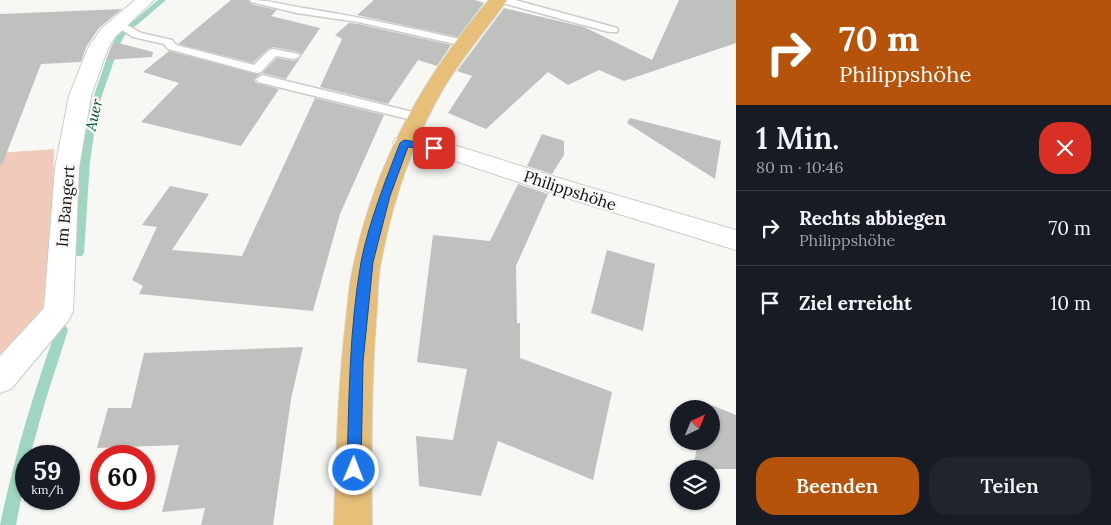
<!DOCTYPE html>
<html lang="de">
<head>
<meta charset="utf-8">
<style>
  body { margin:0; font-family:Lora,serif; background:#20242c; color:#f1f3f6; height:100vh; display:flex; flex-direction:column; font-size:19px; white-space:nowrap }
  * { box-sizing:border-box; margin:0 }
  p { font-size:16px; color:#9ea1a6 }
  .icon { flex:none; width:28px; height:28px; fill:none; stroke:currentColor; stroke-width:2; stroke-linecap:round; stroke-linejoin:round }
  .map { position:relative; flex:1; overflow:hidden }
  .drawer { display:flex; flex-direction:column; background:#171b24; width:375px }
  .drawer>* { flex:none }
  .banner { background:#b45309; color:#fff; overflow:hidden }
  .needle { width:32px; rotate:44deg }
  .tools { position:absolute; left:670px; top:400px; display:grid; gap:10px }
  .tools a { display:grid; place-items:center; width:50px; height:50px; border-radius:50%; background:#171b24; box-shadow:0 1px 4px #0004; font-size:25px }
  .speed { position:absolute; left:15px; top:445px; display:flex; gap:10px; font-size:25px; font-weight:700; text-align:center }
  .speed>* { display:grid; place-content:center; width:65px; height:65px; border-radius:50%; background:#171b24; box-shadow:0 1px 4px #0004; line-height:1 }
  .speed small { font-size:12px; font-weight:400 }
  .speed .limit { border:8px solid #d22; background:#fff; color:#111 }
  .pin { position:absolute; display:grid; place-items:center; width:42px; height:42px; color:#fff; margin:-21px; border-radius:10px; box-shadow:0 2px 8px #0006 }
  .me { position:absolute; width:55px; margin:-28px; rotate:1deg; stroke-linejoin:round; filter:drop-shadow(0 0 4px #0008) }
  .turn { display:flex; align-items:center; gap:18px; height:105px; padding:0 20px; font-size:22px }
  .turn .icon { width:65px; height:65px; stroke-width:2.5 }
  .turn b { display:block; font-size:35px; line-height:42px }
  .round { display:grid; place-items:center; flex:none; width:52px; height:52px; border-radius:20px; background:#20242c }
  .head { display:flex; align-items:center; justify-content:space-between; height:85px; padding:0 20px }
  h1 { font-size:30px; font-weight:600; line-height:38px }
  .action { display:flex; gap:10px; margin-top:auto; padding:10px 20px }
  .action a { flex:1; height:58px; border-radius:20px; background:#b45309; color:#fff; font-size:20px; font-weight:600; line-height:58px; text-align:center }
  .action a+a { background:#20242c; color:#f1f3f6 }
  ul { padding:0; list-style:none }
  li { display:flex; align-items:center; gap:15px; height:75px; padding:0 20px; border-top:1px solid #363941 }
  li div { flex:1 }
  li b { display:block; font-size:19px }
  li em { font-style:normal }
  main { display:flex; flex:1; min-height:0 }
  .map>svg:first-child { display:block }
</style>
</head>
<body>
<main>
<div class="map">
<svg width="736" height="525" viewBox="0 0 736 525">
  <rect width="100%" height="100%" fill="#f7f8f4"/>
  <path fill="#f2cab9" d="M 54,149 L 50,305 L 0,354 L 0,153 Z"/>
  <g fill="none" stroke-linecap="round" stroke-linejoin="round">
    <g fill="#9ed6c2" fill-rule="evenodd">
      <path d="M 158,0 L 166,0 L 124,36 L 118,49 L 98,107 L 90,161 L 84,253 L 82,256 L 74,256 L 72,253 L 80,161 L 90,107 L 110,49 L 117,35 Z"/>
      <path d="M 62,325 L 66,326 L 68,330 L 45,402 L 30,456 L 26,456 L 26,473 L 16,525 L 0,525 C 14,458 33,394 56,330 L 58,326 Z"/>
    </g>
  </g>
  <g fill="#bfc1bf">
    <path d="M 231,0 L 248,0 L 251,4 L 277,10 L 271,16 L 320,28 L 302,55 L 298,52 L 273,47 L 268,49 L 253,63 L 178,44 Z"/>
    <path d="M 374,0 L 475,0 L 484,3 L 458,37 L 357,15 Z"/>
    <path d="M 679,0 L 736,0 L 736,43 L 624,81 L 599,70 L 568,85 L 548,72 L 486,129 L 448,113 L 472,76 L 457,71 L 504,8 L 584,27 L 652,60 Z"/>
    <path d="M 122,9 L 99,28 L 86,47 L 81,62 L 41,64 L 2,165 L 0,164 L 0,14 Z"/>
    <path d="M 349,23 L 358,24 L 451,45 L 437,66 L 418,60 L 388,104 L 320,87 L 342,39 L 335,35 Z"/>
    <path d="M 114,42 L 153,52 L 152,57 L 106,60 Z"/>
    <path d="M 169,51 L 260,74 L 254,79 L 256,83 L 279,89 L 241,146 L 141,122 L 179,83 L 143,72 Z"/>
    <path d="M 277,58 L 294,61 L 300,58 L 286,79 L 262,73 Z"/>
    <path d="M 315,98 L 384,115 L 340,214 L 313,311 L 139,294 L 143,286 L 132,280 L 157,227 L 142,225 L 170,186 L 209,194 L 172,250 L 242,256 Z"/>
    <path d="M 630,118 L 721,141 L 715,179 L 627,123 Z"/>
    <path d="M 542,134 L 564,141 L 564,155 L 552,174 L 527,166 Z"/>
    <path d="M 518,184 L 548,194 L 516,266 L 517,323 L 520,323 L 520,358 L 612,392 L 593,480 L 498,441 L 481,496 L 419,486 L 416,436 L 453,440 L 467,369 L 417,362 L 433,235 L 490,241 Z"/>
    <path d="M 607,250 L 655,264 L 643,331 L 591,313 Z"/>
    <path d="M 303,347 L 291,399 L 273,525 L 201,525 L 205,508 L 162,512 L 179,445 L 97,448 L 108,408 L 131,408 L 144,353 Z"/>
    <path d="M 704,402 L 736,415 L 736,469 L 693,469 L 698,441 L 711,441 L 711,409 L 703,409 Z"/>
  </g>
  <g fill="none" stroke-linecap="round" stroke-linejoin="round">
    <g stroke="#cbcbc8" stroke-width="3">
      <g id="lane">
        <path d="M 250,0 C 268,0 284,5 303,8 C 357,16 410,28 464,40 L 470,43 L 464,46 L 358,22 L 297,13 L 251,2 Z"/>
        <path d="M 498,0 L 515,0 L 617,28 L 618,30 L 617,32 L 609,32 L 499,2 Z"/>
        <path d="M 118,20 L 141,33 L 172,40 L 176,45 L 254,65 L 269,50 L 273,49 L 298,54 L 300,56 L 294,59 L 276,56 L 261,72 L 257,73 L 168,49 L 164,44 L 133,37 L 114,25 L 113,23 Z"/>
        <path d="M 262,75 L 421,114 L 422,117 L 416,121 L 258,82 L 256,79 Z"/>
      </g>
    </g>
    <g stroke="#cbcbc8" stroke-width="2">
      <g id="street">
        <path d="M 135,0 L 154,0 L 115,37 L 108,48 L 91,96 L 79,168 L 73,312 L 68,321 L 11,389 L 0,393 L 0,356 L 44,308 L 55,168 L 69,96 L 88,48 L 101,29 Z"/>
        <path d="M 404,136 L 457,146 L 585,186 L 736,230 L 736,250 L 567,198 L 446,158 L 396,148 L 393,143 L 396,138 Z"/>
      </g>
    </g>
    <g stroke="#d4d4d4" stroke-width="2">
      <path id="primary" d="M 489,0 L 507,0 C 486,30 462,57 443,89 C 411,144 391,206 380,267 C 377,285 378,303 376,320 C 371,388 371,457 372,525 L 334,525 C 336,457 338,388 346,320 C 348,303 349,285 353,268 C 375,164 421,80 489,0 Z"/>
    </g>
    <use href="#lane" fill="#fff" fill-rule="evenodd"/>
    <use href="#street" fill="#fff" fill-rule="evenodd"/>
    <use href="#primary" fill="#e8bf78" fill-rule="evenodd"/>
  </g>
  <path fill="#1a73e8" stroke="#114b97" d="M 404,140 L 434,145 L 439,148 L 434,151 L 408,147 L 390,196 L 373,262 L 363,362 L 361,470 L 359,476 L 354,478 L 349,476 L 347,470 C 349,401 349,331 361,262 C 369,222 385,182 400,143 Z"/>
  <g text-anchor="middle" stroke-width="5" stroke-linejoin="round" paint-order="stroke">
    <g font-size="15" font-style="italic" fill="#004f3d" stroke="#f7f8f4">
      <text transform="translate(94 115) rotate(-77)" y="5">Auer</text>
    </g>
    <g font-size="16" fill="#10100f" stroke="#f7f8f4">
      <text transform="translate(570 190) rotate(18)" y="6">Philippshöhe</text>
      <text transform="translate(65 206) rotate(-85)" y="6">Im Bangert</text>
    </g>
  </g>
</svg>
<div class="tools">
<a><svg class="needle" viewBox="-14 -14 28 28"><path d="M0-13l5 13h-10z" fill="#e53935"/><path d="M0 13l5-13h-10z" fill="#9ea1a6"/></svg></a>
<a><svg class="icon" aria-label="layers" viewBox="0 0 24 24"><path d="M12 4l9 5-9 5-9-5zM3 14l9 5 9-5"/></svg></a>
</div>
<div class="speed"><div>59<small>km/h</small></div><div class="limit">60</div></div>
<div class="pin" style="left:434px;top:148px;background:#d93025"><svg class="icon" aria-label="arrive" viewBox="0 0 24 24"><path d="M6 21V4h12l-3 4 3 4H6"/></svg></div>
<svg class="me" style="left:354px;top:470px" viewBox="-20 -20 40 40"><circle r="17" fill="#1a73e8" stroke="#fff" stroke-width="3"/><path d="M0-11L8 9 0 5-8 9z" fill="#fff"/></svg>
</div>
<section class="drawer">
<div class="banner">
<div class="turn"><svg class="icon" aria-label="right" viewBox="0 0 24 24"><path d="M7 20v-9h11M14 6l5 5-5 5"/></svg><div><b>70 m</b>Philippshöhe</div></div>
</div>
<div class="head"><div><h1>1 Min.</h1><p>80 m · 10:46</p></div><a class="round" style="background:#d93025;color:#fff"><svg class="icon" aria-label="close" viewBox="0 0 24 24"><path d="M6 6l12 12M18 6L6 18"/></svg></a></div>
<ul>
<li><svg class="icon" aria-label="right" viewBox="0 0 24 24"><path d="M7 20v-9h11M14 6l5 5-5 5"/></svg><div><b>Rechts abbiegen</b><p>Philippshöhe</p></div><em>70 m</em></li>
<li><svg class="icon" aria-label="arrive" viewBox="0 0 24 24"><path d="M6 21V4h12l-3 4 3 4H6"/></svg><div><b>Ziel erreicht</b></div><em>10 m</em></li>
</ul>
<div class="action"><a>Beenden</a><a>Teilen</a></div>
</section>
</main>
</body>
</html>
